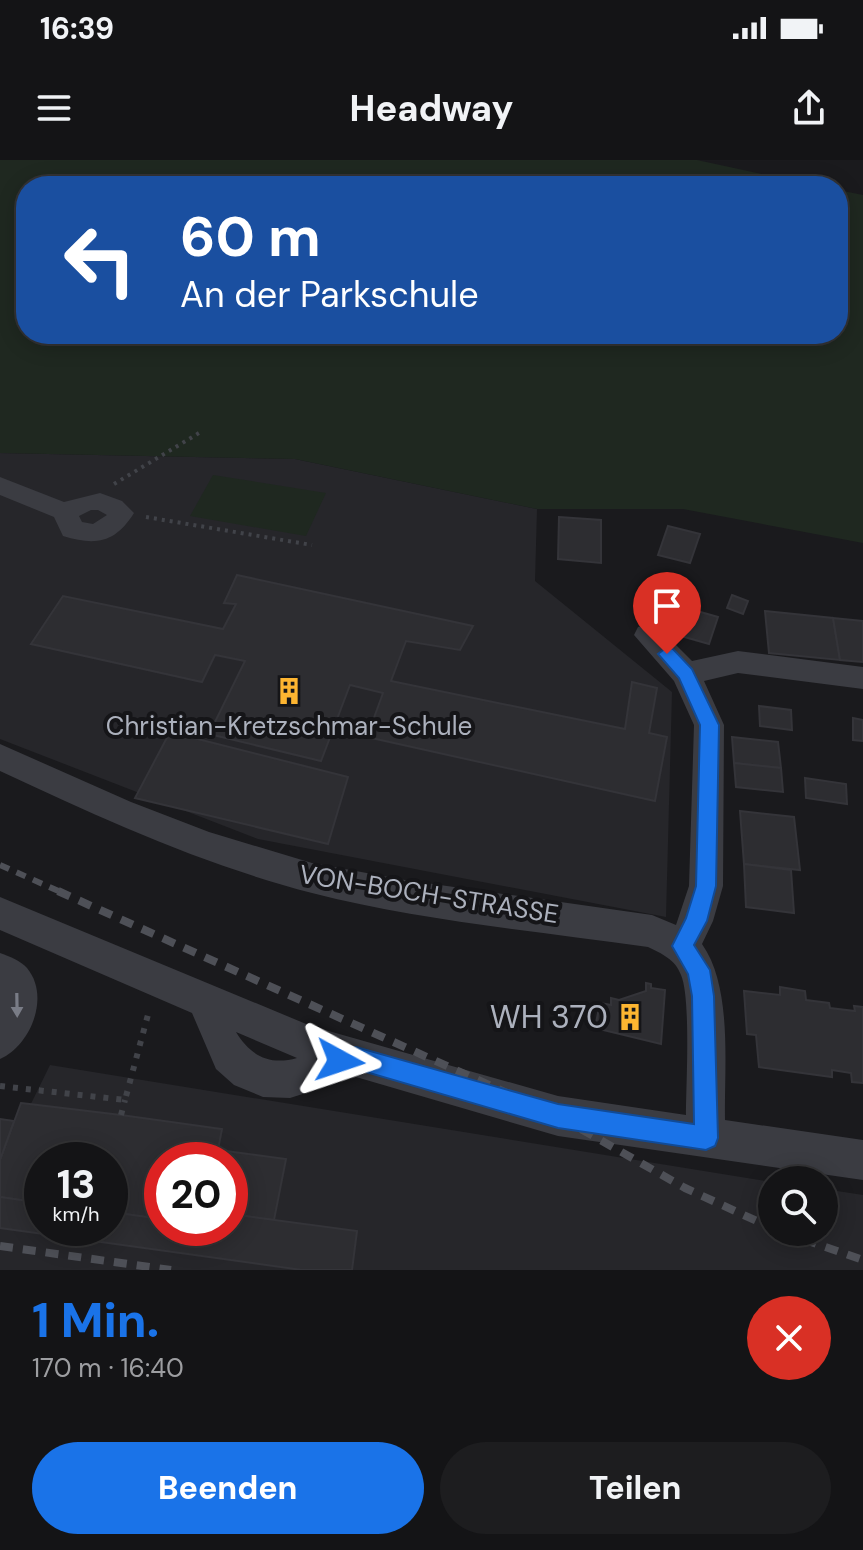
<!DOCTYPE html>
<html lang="de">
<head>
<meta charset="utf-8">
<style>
  body { margin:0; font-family:"DM Sans",sans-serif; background:#1d1d1f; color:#f1f3f6; height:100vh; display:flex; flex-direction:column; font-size:30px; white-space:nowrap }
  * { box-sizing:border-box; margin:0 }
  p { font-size:26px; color:#9d9ea1 }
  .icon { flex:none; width:44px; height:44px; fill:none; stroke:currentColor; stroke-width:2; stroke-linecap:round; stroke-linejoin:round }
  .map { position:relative; height:1110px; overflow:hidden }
  .panel { display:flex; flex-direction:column; background:#141416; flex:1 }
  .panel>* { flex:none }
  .top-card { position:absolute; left:16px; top:16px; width:832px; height:168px; border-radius:32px; box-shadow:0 4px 20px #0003,0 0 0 2px #333335; background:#1a4fa0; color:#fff; overflow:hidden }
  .buttons { position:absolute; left:758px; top:1006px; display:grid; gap:16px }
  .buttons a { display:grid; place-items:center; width:80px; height:80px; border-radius:50%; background:#141416; box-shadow:0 4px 20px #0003,0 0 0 2px #333335; font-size:40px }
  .speed { position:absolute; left:24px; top:982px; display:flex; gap:16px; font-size:40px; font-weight:700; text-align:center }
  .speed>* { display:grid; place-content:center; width:104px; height:104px; border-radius:50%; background:#141416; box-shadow:0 4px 20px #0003,0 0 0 2px #333335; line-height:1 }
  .speed small { font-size:20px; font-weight:400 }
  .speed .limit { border:12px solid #d22; background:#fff; color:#111 }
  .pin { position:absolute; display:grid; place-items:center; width:68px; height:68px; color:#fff; margin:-82px -34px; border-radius:50% 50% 50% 0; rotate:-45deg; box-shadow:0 0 8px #0007 }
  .pin .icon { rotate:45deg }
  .me { position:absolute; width:88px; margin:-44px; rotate:95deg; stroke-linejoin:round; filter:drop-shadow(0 0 6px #0008) }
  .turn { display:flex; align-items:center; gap:28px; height:168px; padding:0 32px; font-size:36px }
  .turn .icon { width:104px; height:104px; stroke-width:2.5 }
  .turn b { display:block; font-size:56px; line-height:68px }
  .round { display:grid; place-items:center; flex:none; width:84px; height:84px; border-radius:42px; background:#1d1d1f }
  .summary { display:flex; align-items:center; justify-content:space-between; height:136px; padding:0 32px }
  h1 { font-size:48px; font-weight:800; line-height:60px; color:#1a73e8 }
  .primary-button { display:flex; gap:16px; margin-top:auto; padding:16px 32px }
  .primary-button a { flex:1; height:92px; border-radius:48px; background:#1a73e8; color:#fff; font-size:32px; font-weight:800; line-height:92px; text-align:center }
  .primary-button a+a { background:#1d1d1f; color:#f1f3f6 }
  .status { display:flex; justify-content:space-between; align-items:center; height:56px; padding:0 40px; background:#141416; direction:ltr }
  .status svg { height:22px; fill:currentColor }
  header { display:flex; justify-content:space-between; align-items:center; height:104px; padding:0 32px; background:#141416; font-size:36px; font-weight:800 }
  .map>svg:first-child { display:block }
</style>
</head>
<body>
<div class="status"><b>16:39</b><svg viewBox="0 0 49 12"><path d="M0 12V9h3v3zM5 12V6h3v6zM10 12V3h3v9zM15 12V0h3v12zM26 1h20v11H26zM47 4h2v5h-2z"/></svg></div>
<header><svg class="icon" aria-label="menu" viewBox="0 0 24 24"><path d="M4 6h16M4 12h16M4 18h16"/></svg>Headway<svg class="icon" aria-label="share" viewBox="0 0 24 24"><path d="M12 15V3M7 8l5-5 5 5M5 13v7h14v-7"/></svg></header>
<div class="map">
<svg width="863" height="1110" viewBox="0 0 863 1110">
  <rect width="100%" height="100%" fill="#1a1a1d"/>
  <g fill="#26262a" fill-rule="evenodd">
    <path d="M 0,293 L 295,299 L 537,349 L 535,421 L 672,532 L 666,757 L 258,679 L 0,579 Z"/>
    <path d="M 50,905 L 772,1022 L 772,1072 L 824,1072 L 824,1029 L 863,1035 L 863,1110 L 0,1110 L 0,1007 ZM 42,1000 L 110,1000 L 110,1068 L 42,1068 ZM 162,1000 L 230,1000 L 230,1068 L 162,1068 Z"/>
  </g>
  <g fill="#1f2820">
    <path d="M 0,0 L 697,0 L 818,26 L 26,26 L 26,174 L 838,174 L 838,30 L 863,35 L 863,383 L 683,349 L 537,349 L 295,299 L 0,293 Z"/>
    <path d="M 213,315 L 326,333 L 306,376 L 190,356 Z"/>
  </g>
  <g fill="#2d2d31" stroke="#343439" stroke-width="2">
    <path d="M 559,357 L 601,360 L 601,403 L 558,399 Z"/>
    <path d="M 668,366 L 700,374 L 690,403 L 658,395 Z"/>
    <path d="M 237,415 L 473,466 L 460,490 L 406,481 L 391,521 L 625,569 L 632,522 L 657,528 L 649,573 L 667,577 L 655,641 L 367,577 L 383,533 L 350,525 L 321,601 L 209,574 L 245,501 L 215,495 L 202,522 L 31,484 L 63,436 L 223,469 L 236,444 L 224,443 Z"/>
    <path d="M 732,435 L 748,441 L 743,454 L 727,448 Z"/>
    <path d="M 690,449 L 718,457 L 709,484 L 681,476 Z"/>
    <path d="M 765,451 L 833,458 L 840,500 L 769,493 Z"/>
    <path d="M 833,458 L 863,461 L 863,502 L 840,500 Z"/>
    <path d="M 759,546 L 791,550 L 792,570 L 760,566 Z"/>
    <path d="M 853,558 L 863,560 L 863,581 L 853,580 Z"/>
    <path d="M 170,572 L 348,617 L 328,684 L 135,638 Z"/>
    <path d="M 732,577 L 778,582 L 781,608 L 734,603 Z"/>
    <path d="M 734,603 L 781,608 L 783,632 L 736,627 Z"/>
    <path d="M 805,618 L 846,624 L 847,644 L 806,638 Z"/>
    <path d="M 740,651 L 794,657 L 800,710 L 744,704 Z"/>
    <path d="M 744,704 L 791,710 L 794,753 L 746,747 Z"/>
    <path d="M 646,823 L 651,824 L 651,828 L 665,830 L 661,884 L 595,868 L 600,843 L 611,845 L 611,838 L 619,840 L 646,831 Z"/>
    <path d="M 780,827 L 805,831 L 806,840 L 829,843 L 830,848 L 855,851 L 854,846 L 863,847 L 863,923 L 852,922 L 851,913 L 832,910 L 832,917 L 759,907 L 756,875 L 747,874 L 744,831 L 780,835 Z"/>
    <path d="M 21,943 L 121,955 L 222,969 L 216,1000 L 162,1000 L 162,1059 L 110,1052 L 110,1000 L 42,1000 L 42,1043 L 0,1037 L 0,1000 Z"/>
    <path d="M 0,959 L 14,961 L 0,1000 Z"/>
    <path d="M 218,990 L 286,999 L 274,1060 L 230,1054 L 230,1000 L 216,1000 Z"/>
    <path d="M 0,1037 L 42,1043 L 42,1068 L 110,1068 L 110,1052 L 162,1059 L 162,1068 L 230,1068 L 230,1054 L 357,1071 L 352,1110 L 302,1110 L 0,1068 Z"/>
  </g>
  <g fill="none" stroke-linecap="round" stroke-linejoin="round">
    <g stroke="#414349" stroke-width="4" stroke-dasharray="3 5" stroke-linecap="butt">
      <path d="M 114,324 L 199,273"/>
      <path d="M 146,357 L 312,385"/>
    </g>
    <g stroke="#414349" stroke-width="6" stroke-dasharray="5 8" stroke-linecap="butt">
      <path d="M 0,926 L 125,940 L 149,851"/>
      <path d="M 121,955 L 125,940"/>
      <path d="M 85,1078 L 88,1068"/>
    </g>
    <g fill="#3b3c42" fill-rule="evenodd">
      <path d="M 0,317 L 64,342 L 100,333 L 122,341 L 134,353 C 115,383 96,386 63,376 L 54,357 L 0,335 ZM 91,350 L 98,350 L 107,355 L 93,364 L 82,362 L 79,356 Z"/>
      <path d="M 648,464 L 658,467 L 692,501 L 738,491 L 863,507 L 863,529 L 738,513 L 704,521 L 724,565 L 723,726 L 713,761 L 702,784 C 733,828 724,907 725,960 L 863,980 L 863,1020 L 558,976 L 356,917 L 290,938 L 263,937 L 234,925 L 216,909 L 192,853 L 0,770 L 0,737 L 311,866 L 558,936 L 686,955 C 686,925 691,838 681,815 C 675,799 662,794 648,787 C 537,771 421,761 312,733 C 203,705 101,658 0,611 L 0,584 L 131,642 L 209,672 L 312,703 L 405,720 L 652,755 L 676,765 L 689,726 L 694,565 L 674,521 L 634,475 L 638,467 ZM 236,872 L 297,898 C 269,906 250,895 236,872 Z"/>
      <path d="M 0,793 C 9,796 21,801 27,808 C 51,837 30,886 0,899 Z"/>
    </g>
    <path stroke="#4e5057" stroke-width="6" stroke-dasharray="10 8" stroke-linecap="butt" d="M 0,705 L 63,733"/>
    <g stroke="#4e5057" stroke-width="8" stroke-dasharray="13 10" stroke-linecap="butt">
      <path d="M 58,731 L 558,956 L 685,1028 L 772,1068"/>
      <path d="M 782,1072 L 863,1100"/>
      <path d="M 0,1086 L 171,1110"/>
    </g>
  </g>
  <defs><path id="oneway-solid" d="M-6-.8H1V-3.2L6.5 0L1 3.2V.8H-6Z" transform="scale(2)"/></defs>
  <use fill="#797c86" href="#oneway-solid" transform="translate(17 845) rotate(89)"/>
  <path fill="#1a73e8" stroke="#114b97" stroke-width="2" d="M 667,487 L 673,489 L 692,509 L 719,565 L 716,726 L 707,761 L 694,785 L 710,810 L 714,836 L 718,978 L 715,986 L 706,990 L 558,968 L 356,909 L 340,913 L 332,909 L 329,901 L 332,893 L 356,887 L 558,944 L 694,964 L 692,836 L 688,814 L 672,786 L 686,758 L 696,726 L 700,565 L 679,518 L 658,494 Z"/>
  <defs>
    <g id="building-bare" transform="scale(2.16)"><path d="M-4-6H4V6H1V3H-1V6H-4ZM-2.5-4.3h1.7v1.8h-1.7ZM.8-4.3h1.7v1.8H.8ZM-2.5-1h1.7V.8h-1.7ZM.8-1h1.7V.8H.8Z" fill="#fdb531" stroke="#151518" stroke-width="2.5" paint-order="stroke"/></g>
  </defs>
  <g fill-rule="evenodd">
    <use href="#building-bare" x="289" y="531"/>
    <use href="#building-bare" x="630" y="857"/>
  </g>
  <g text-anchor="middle" stroke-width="8" stroke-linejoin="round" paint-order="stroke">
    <g font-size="26" fill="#acb1bd" stroke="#151518">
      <text x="289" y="575">Christian-Kretzschmar-Schule</text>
    </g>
    <g font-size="26" fill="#acb1bd" stroke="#151518">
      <text transform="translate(429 734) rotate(9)" y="9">VON-BOCH-STRASSE</text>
    </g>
    <g font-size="32" fill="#acb1bd" stroke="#151518" text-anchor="end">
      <text x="608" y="868">WH 370</text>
    </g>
  </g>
</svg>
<div class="buttons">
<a><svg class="icon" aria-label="search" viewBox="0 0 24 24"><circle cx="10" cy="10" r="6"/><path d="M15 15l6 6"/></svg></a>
</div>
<div class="speed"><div>13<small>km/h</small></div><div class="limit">20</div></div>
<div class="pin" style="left:667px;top:494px;background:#d93025"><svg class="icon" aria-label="arrive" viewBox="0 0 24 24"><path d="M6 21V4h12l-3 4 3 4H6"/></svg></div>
<svg class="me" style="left:340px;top:901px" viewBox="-20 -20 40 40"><path d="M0-17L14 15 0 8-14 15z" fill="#1a73e8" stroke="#fff" stroke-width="4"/></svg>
<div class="top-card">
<div class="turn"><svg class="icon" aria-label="left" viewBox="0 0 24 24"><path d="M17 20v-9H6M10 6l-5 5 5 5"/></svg><div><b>60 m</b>An der Parkschule</div></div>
</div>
</div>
<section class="panel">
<div class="summary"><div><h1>1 Min.</h1><p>170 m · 16:40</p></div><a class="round" style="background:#d93025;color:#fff"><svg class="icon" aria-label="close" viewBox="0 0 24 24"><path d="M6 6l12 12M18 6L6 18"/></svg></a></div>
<div class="primary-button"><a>Beenden</a><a>Teilen</a></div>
</section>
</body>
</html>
